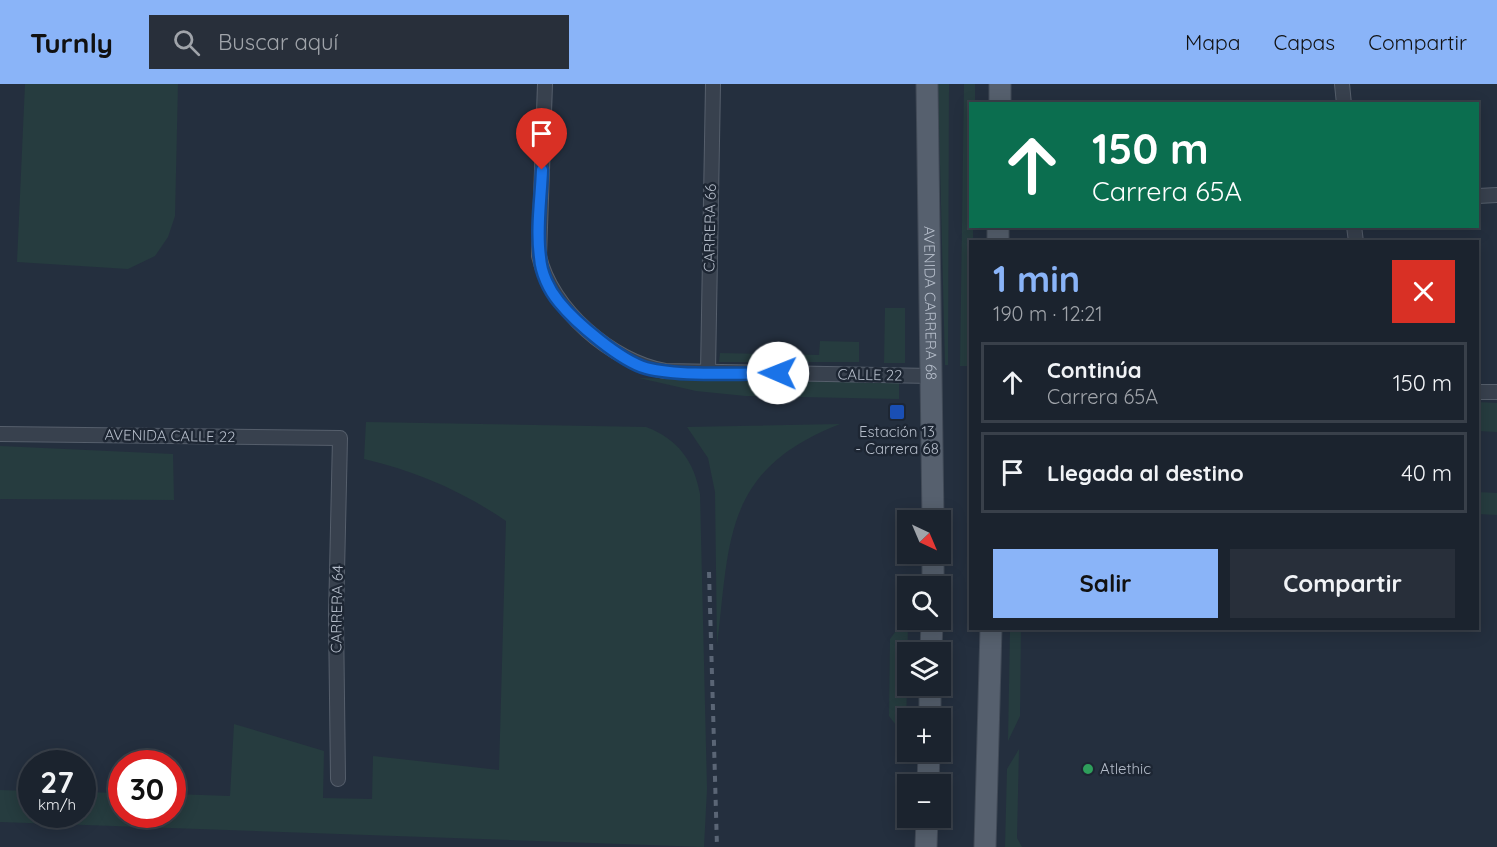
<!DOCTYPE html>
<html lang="es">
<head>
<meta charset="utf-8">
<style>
  body { margin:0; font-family:Quicksand,sans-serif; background:#282f3a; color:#f1f3f6; height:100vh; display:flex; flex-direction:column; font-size:22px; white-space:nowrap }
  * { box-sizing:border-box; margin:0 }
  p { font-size:20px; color:#a0a4aa }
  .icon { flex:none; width:33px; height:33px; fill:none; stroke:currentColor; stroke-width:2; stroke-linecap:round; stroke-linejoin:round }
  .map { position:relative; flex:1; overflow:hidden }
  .drawer { position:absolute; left:969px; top:156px; width:510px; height:390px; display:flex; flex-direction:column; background:#1b232e; border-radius:0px; box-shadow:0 3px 15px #0003,0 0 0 2px #39404a }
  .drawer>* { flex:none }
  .hud { position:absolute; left:969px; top:18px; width:510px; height:126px; border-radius:0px; box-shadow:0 3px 15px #0003,0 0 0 2px #39404a; background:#0b6e4f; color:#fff; overflow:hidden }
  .needle { width:39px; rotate:136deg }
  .controls { position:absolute; left:897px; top:426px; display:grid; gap:12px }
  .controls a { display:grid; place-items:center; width:54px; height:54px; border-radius:0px; background:#1b232e; box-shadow:0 3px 15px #0003,0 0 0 2px #39404a; font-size:30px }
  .speed { position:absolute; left:18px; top:666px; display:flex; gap:12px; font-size:30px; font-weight:700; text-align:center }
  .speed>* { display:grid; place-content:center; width:78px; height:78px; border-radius:50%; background:#1b232e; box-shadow:0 3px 15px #0003,0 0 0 2px #39404a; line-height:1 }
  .speed small { font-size:15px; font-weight:400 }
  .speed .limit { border:9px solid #d22; background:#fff; color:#111 }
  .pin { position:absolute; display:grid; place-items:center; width:51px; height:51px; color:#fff; margin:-62px -26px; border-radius:50% 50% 50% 0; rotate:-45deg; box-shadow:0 0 6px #0007 }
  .pin .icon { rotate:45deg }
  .me { position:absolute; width:66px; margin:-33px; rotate:271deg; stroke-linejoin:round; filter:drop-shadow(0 0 4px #0008) }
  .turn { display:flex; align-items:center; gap:21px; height:126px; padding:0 24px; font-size:27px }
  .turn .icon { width:78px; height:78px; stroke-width:2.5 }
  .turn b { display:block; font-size:42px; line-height:51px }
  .round { display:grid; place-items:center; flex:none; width:63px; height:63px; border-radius:0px; background:#282f3a }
  .headline { display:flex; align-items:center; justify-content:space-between; height:102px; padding:0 24px }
  h1 { font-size:36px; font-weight:700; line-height:45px; color:#8ab4f8 }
  .cta { display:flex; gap:12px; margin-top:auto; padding:12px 24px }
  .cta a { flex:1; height:69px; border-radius:0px; background:#8ab4f8; color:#111; font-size:24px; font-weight:700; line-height:69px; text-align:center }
  .cta a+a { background:#282f3a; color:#f1f3f6 }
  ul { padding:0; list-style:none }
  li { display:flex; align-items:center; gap:18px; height:81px; margin:0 12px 9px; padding:0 12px; border:3px solid #39404a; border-radius:0px }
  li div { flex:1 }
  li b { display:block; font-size:22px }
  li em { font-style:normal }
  header { display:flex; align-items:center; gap:36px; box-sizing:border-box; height:84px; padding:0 30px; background:#8ab4f8; color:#111 }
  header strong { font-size:28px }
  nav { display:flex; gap:33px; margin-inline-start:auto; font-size:21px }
  .search { width:420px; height:54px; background:#282f3a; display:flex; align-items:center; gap:15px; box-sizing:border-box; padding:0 21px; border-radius:0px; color:#a0a4aa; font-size:22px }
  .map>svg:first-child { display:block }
</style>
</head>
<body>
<header>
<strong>Turnly</strong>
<div class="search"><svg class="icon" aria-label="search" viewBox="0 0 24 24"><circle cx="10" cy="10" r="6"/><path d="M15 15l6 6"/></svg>Buscar aquí</div>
<nav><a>Mapa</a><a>Capas</a><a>Compartir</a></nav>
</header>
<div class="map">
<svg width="1497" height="763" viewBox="0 0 1497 763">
  <rect width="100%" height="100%" fill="#242f3e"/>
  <g fill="#263c3f">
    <path d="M 25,0 L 178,0 L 175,132 L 168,153 L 155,172 L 128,185 L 17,178 Z"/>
    <path d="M 938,0 L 949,0 L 948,281 L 945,281 Z"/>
    <path d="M 964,0 L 975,0 L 975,19 L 970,20 L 970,142 L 973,143 L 973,157 L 970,158 L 970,282 L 960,282 Z"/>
    <path d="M 885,224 L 905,224 L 905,279 L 884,279 Z"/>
    <path d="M 820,257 L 859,258 L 859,278 L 719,278 L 720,269 L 819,271 Z"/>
    <path d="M 639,294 L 899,299 L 899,315 L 746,312 L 696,307 Z"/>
    <path d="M 1478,318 L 1497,319 L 1497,348 L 1478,347 Z"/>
    <path d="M 366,338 L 646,343 C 678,355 694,377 700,410 L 707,705 L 704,763 L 0,738 L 0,706 L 31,707 L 32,730 L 82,730 L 83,708 L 121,709 L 122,730 L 172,730 L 173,710 L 230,712 L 234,640 L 324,667 L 323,714 L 372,715 L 373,672 L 499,686 L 506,437 C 462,407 416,387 364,375 Z"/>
    <path d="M 840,340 C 723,386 730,455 717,562 L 715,408 L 708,374 L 687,343 Z"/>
    <path d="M 0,362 L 173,370 L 174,416 L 0,415 Z"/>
    <path d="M 1478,408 L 1497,409 L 1497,431 L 1478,430 Z"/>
    <path d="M 907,532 L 908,536 L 906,654 L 889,632 L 890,555 Z"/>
    <path d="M 1010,545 L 1021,545 L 1020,632 L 1008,657 Z"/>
    <path d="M 1019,665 L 1017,754 L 1022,763 L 1005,763 L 1007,685 Z"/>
  </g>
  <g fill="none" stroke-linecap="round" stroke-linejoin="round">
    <g stroke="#565f6c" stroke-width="16">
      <g id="street">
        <path d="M 545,0 L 539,172 C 551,225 612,278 665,287 L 931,292"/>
        <path d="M 1342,0 L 1344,20"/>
        <path d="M 1478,112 L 1497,111"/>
        <path d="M 1354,142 L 1356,158"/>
        <path d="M 708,288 L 713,0"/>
        <path d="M 1478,308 L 1497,308"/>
        <path d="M 0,350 L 340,354 L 336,533 L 338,695"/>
      </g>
    </g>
    <g stroke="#414a57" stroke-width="23">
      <g id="primary">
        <path id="s1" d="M 927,0 L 933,436"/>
        <path d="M 1000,20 L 1000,0"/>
        <path d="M 998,158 L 998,142"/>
        <path d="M 933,502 L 933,470"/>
        <path d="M 931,568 L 932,536"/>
        <path d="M 930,634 L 930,602"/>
        <path d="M 928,700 L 929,668"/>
        <path d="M 926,763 L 927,734"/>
        <path d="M 985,763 L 991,544"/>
      </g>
    </g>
    <use href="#street" stroke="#38414e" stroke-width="14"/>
    <use href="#primary" stroke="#56606e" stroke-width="21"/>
    <path stroke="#5a6575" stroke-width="4" stroke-dasharray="6 6" stroke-linecap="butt" d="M 709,488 L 717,763"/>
  </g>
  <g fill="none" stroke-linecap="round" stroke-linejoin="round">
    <g stroke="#114b97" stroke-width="15">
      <path id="route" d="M 542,86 C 541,114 536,145 540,173 C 541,189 549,206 559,218 C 576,239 621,277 646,284 C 680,293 741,289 778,289"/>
    </g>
    <use href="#route" stroke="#1a73e8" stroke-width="10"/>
  </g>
  <rect fill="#1a4fb4" stroke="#1d2633" stroke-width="2" x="889" y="320" width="16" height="16" rx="3"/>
  <circle fill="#2e9e5b" stroke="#1d2633" stroke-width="2" cx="1088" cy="685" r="6"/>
  <g text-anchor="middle" stroke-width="5" stroke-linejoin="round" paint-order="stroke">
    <g font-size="15" fill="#b4bcc9" stroke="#1d2633">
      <text transform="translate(710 144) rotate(-89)" y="5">CARRERA 66</text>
      <text dy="5" stroke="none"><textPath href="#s1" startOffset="219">AVENIDA CARRERA 68</textPath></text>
      <text transform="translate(870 291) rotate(1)" y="5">CALLE 22</text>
      <text transform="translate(170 352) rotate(1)" y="5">AVENIDA CALLE 22</text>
      <text transform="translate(337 525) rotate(-89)" y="5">CARRERA 64</text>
    </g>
    <g font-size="15" fill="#b4bcc9" stroke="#1d2633">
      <text x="897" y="353">Estación 13<tspan x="897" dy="17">- Carrera 68</tspan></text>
      <text x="1100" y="690" text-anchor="start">Atlethic</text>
    </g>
  </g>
</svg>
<div class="controls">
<a><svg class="needle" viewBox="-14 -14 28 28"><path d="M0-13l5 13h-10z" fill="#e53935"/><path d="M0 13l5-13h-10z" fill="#a0a4aa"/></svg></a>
<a><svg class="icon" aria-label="search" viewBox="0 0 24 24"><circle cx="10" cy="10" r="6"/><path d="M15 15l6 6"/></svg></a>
<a><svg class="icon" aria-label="layers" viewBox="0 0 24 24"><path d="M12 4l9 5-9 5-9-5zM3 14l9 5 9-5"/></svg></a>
<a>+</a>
<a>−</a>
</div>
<div class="speed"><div>27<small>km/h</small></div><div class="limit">30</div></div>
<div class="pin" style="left:542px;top:86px;background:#d93025"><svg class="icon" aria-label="arrive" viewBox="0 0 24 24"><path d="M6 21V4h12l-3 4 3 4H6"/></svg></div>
<svg class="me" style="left:778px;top:289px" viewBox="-20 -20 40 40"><circle r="19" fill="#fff"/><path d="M0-13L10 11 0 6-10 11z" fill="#1a73e8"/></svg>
<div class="hud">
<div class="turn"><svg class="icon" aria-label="ahead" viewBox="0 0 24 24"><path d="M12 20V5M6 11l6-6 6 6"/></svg><div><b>150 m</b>Carrera 65A</div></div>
</div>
<section class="drawer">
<div class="headline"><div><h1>1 min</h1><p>190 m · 12:21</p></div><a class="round" style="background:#d93025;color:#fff"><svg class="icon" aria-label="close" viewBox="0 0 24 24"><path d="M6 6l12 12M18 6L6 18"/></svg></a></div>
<ul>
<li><svg class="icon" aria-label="ahead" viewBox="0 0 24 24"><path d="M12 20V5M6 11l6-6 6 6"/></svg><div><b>Continúa</b><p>Carrera 65A</p></div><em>150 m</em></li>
<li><svg class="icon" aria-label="arrive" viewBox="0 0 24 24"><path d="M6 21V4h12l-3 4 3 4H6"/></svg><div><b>Llegada al destino</b></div><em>40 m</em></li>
</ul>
<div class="cta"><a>Salir</a><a>Compartir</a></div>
</section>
</div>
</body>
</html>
